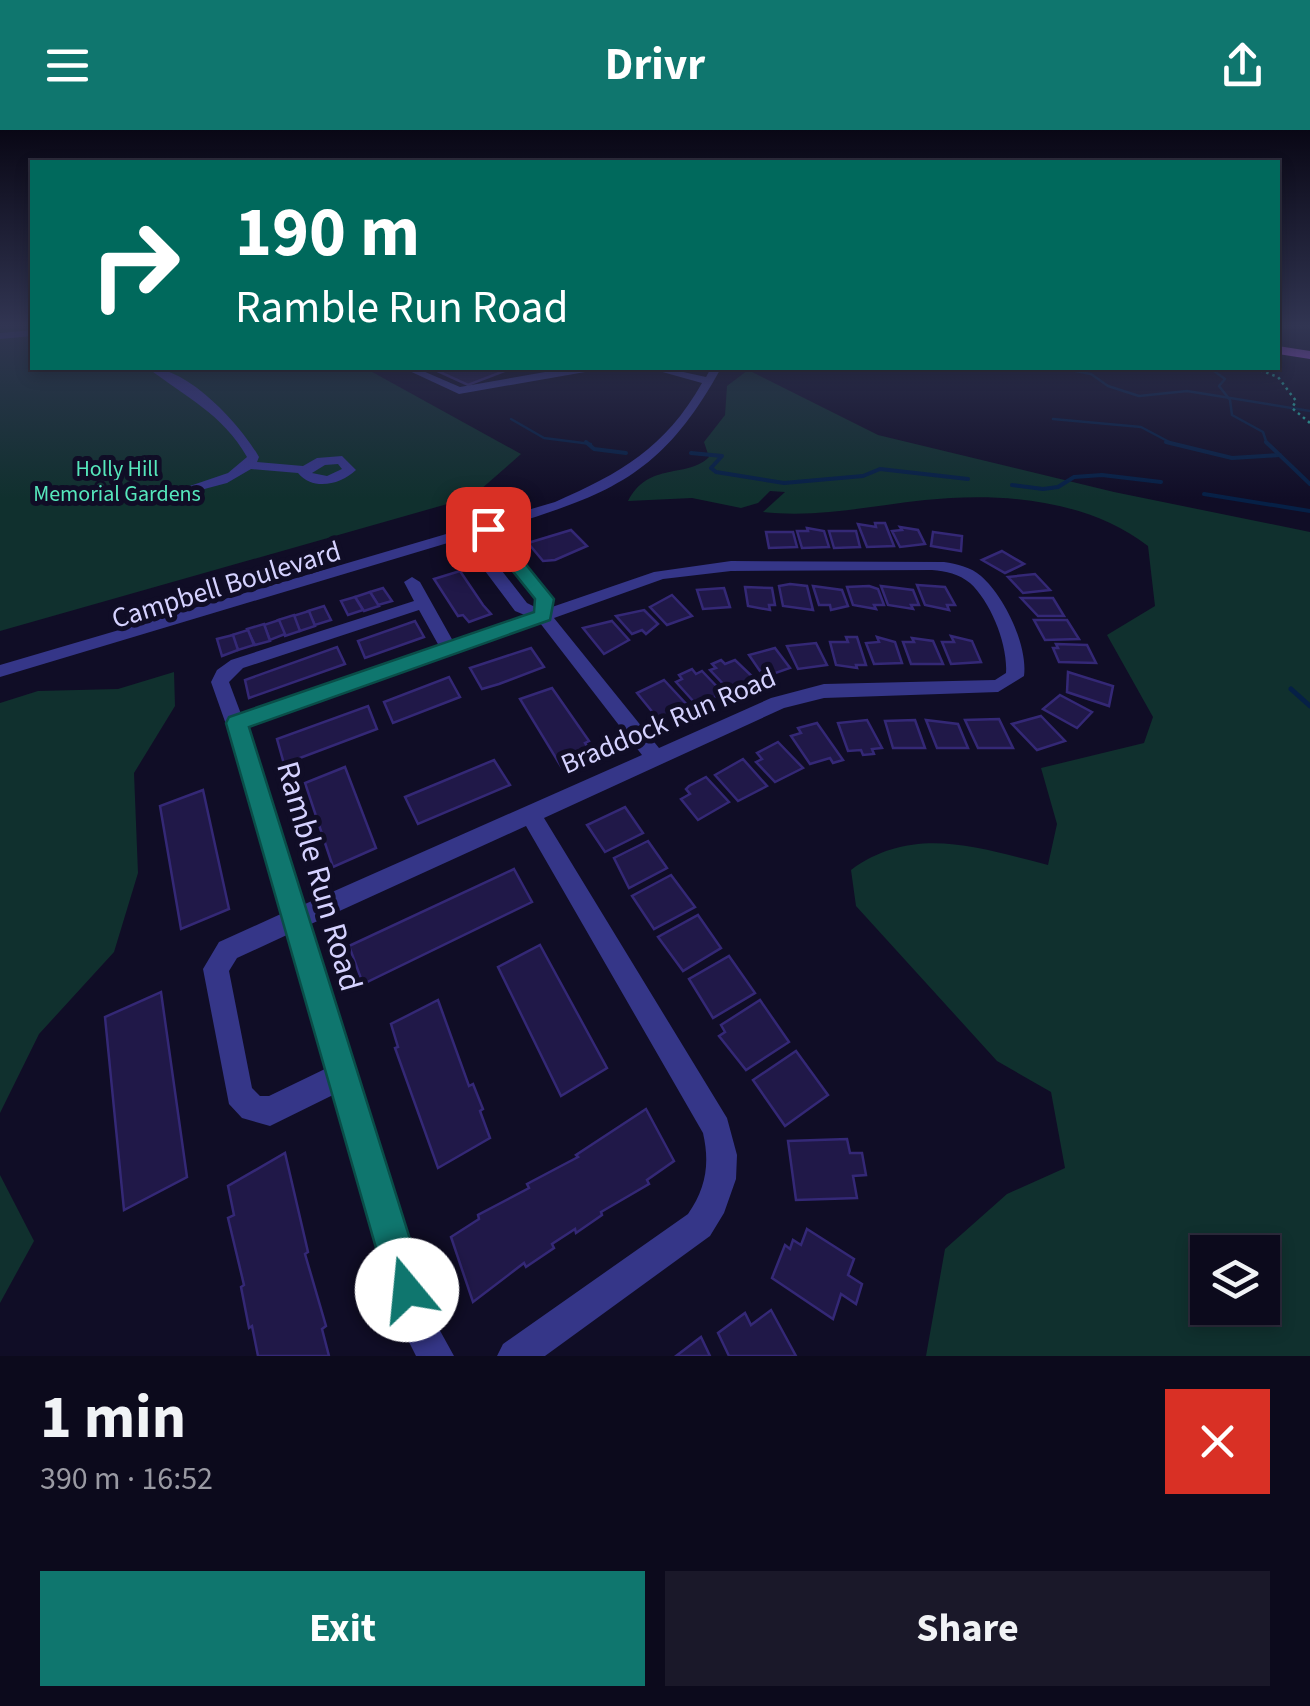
<!DOCTYPE html>
<html lang="en">
<head>
<meta charset="utf-8">
<style>
  body { margin:0; font-family:"Source Sans 3",sans-serif; background:#1a1829; color:#f1f3f6; height:100vh; display:flex; flex-direction:column; font-size:38px; white-space:nowrap }
  * { box-sizing:border-box; margin:0 }
  p { font-size:32px; color:#9a9aa3 }
  .icon { flex:none; width:55px; height:55px; fill:none; stroke:currentColor; stroke-width:2; stroke-linecap:round; stroke-linejoin:round }
  .map { position:relative; height:1226px; overflow:hidden }
  .side { display:flex; flex-direction:column; background:#0c0a1c; flex:1 }
  .side>* { flex:none }
  .hud { position:absolute; left:30px; top:30px; width:1250px; height:210px; border-radius:0px; box-shadow:0 5px 15px #0003,0 0 0 2px #2c2b3b; background:#00695c; color:#fff; overflow:hidden }
  .fabs { position:absolute; left:1190px; top:1105px; display:grid; gap:20px }
  .fabs a { display:grid; place-items:center; width:90px; height:90px; border-radius:0px; background:#0c0a1c; box-shadow:0 5px 15px #0003,0 0 0 2px #2c2b3b; font-size:50px }
  .pin { position:absolute; display:grid; place-items:center; width:85px; height:85px; color:#fff; margin:-42px; border-radius:20px; box-shadow:0 5px 15px #0006 }
  .me { position:absolute; width:110px; margin:-55px; rotate:343deg; stroke-linejoin:round; filter:drop-shadow(0 0 8px #0008) }
  .turn { display:flex; align-items:center; gap:35px; height:210px; padding:0 40px; font-size:45px }
  .turn .icon { width:130px; height:130px; stroke-width:2.5 }
  .turn b { display:block; font-size:70px; line-height:85px }
  .round { display:grid; place-items:center; flex:none; width:105px; height:105px; border-radius:0px; background:#1a1829 }
  .head { display:flex; align-items:center; justify-content:space-between; height:170px; padding:0 40px }
  h1 { font-size:60px; font-weight:700; line-height:75px }
  .cta { display:flex; gap:20px; margin-top:auto; padding:20px 40px }
  .cta a { flex:1; height:115px; border-radius:0px; background:#0f766e; color:#fff; font-size:40px; font-weight:700; line-height:115px; text-align:center }
  .cta a+a { background:#1a1829; color:#f1f3f6 }
  header { display:flex; justify-content:space-between; align-items:center; height:130px; padding:0 40px; background:#0f766e; color:#fff; font-size:45px; font-weight:700 }
  .map>svg:first-child { display:block }
</style>
</head>
<body>
<header><svg class="icon" aria-label="menu" viewBox="0 0 24 24"><path d="M4 6h16M4 12h16M4 18h16"/></svg>Drivr<svg class="icon" aria-label="share" viewBox="0 0 24 24"><path d="M12 15V3M7 8l5-5 5 5M5 13v7h14v-7"/></svg></header>
<div class="map">
<svg width="1310" height="1226" viewBox="0 0 1310 1226">
  <rect width="100%" height="100%" fill="#100d26"/>
  <g fill="#10302e" fill-rule="evenodd">
    <path d="M 0,197 L 32,197 L 32,238 L 365,238 L 521,324 L 472,367 L 0,501 Z"/>
    <path d="M 748,240 L 878,305 L 1114,362 L 1310,402 L 1310,1226 L 926,1226 L 945,1119 L 1007,1064 L 1065,1038 L 1051,962 L 997,931 L 856,776 L 851,740 C 914,694 979,718 1048,735 L 1057,694 L 1041,638 L 1144,613 L 1153,587 L 1107,505 L 1155,476 L 1148,416 C 1087,369 1000,362 925,370 C 870,376 818,388 763,382 L 785,362 L 770,361 L 758,373 L 741,378 L 692,368 L 628,371 C 649,331 687,349 709,327 L 704,312 L 725,285 L 727,256 ZM 1262,1122 L 1262,1178 L 1208,1178 L 1208,1122 Z"/>
    <path d="M 174,542 L 175,576 L 134,643 L 138,743 L 114,822 L 39,904 L 0,983 L 0,573 L 38,561 L 118,559 Z"/>
    <path d="M 0,1045 L 34,1111 L 0,1173 Z"/>
  </g>
  <g fill="none" stroke-linecap="round" stroke-linejoin="round">
    <g stroke="#062046" stroke-width="2.5">
      <path d="M 1060,238 L 1091,244 L 1108,256 L 1139,266 L 1187,261 L 1310,281"/>
      <path d="M 1210,238 L 1225,249 L 1219,256 L 1230,270 L 1232,285 L 1263,302 L 1267,314"/>
      <path d="M 511,289 L 544,308 L 591,314"/>
      <path d="M 1053,289 L 1141,297 L 1173,314"/>
    </g>
    <g stroke="#062046" stroke-width="4">
      <path d="M 586,312 L 594,319 L 626,323"/>
      <path d="M 1166,312 L 1232,328 L 1280,325"/>
      <path d="M 1266,312 L 1310,354"/>
      <path d="M 691,323 L 722,326 L 711,338 L 716,342 L 784,353 L 863,346 L 880,339 L 968,349"/>
      <path d="M 1012,355 L 1043,359 L 1058,357 L 1074,347 L 1102,345 L 1161,352"/>
      <path d="M 1204,364 L 1310,381"/>
    </g>
    <path stroke="#062046" stroke-width="5" d="M 1291,559 L 1310,576"/>
  </g>
  <g fill="#201848" stroke="#342876" stroke-width="2.5">
    <path d="M 431,238 L 500,238 L 507,240 L 468,255 Z"/>
    <path d="M 875,393 L 885,393 L 894,416 L 867,417 L 858,394 L 876,397 Z"/>
    <path d="M 900,397 L 918,400 L 925,414 L 900,417 L 892,401 L 902,400 Z"/>
    <path d="M 807,398 L 824,401 L 829,417 L 802,418 L 797,401 L 808,401 Z"/>
    <path d="M 571,400 L 587,416 L 555,430 L 543,431 L 528,413 Z"/>
    <path d="M 829,401 L 856,401 L 860,417 L 834,418 Z"/>
    <path d="M 766,402 L 793,402 L 797,417 L 769,418 Z"/>
    <path d="M 933,402 L 962,406 L 961,421 L 931,416 Z"/>
    <path d="M 1002,421 L 1024,434 L 1005,443 L 982,430 Z"/>
    <path d="M 460,441 L 483,475 L 491,484 L 469,492 L 463,485 L 458,486 L 434,449 Z"/>
    <path d="M 1035,444 L 1050,460 L 1023,463 L 1008,447 Z"/>
    <path d="M 790,454 L 807,456 L 813,480 L 783,476 L 779,456 Z"/>
    <path d="M 917,455 L 945,457 L 955,475 L 947,475 L 949,480 L 925,475 Z"/>
    <path d="M 813,456 L 842,460 L 848,476 L 831,480 L 830,475 L 819,475 Z"/>
    <path d="M 869,456 L 878,459 L 884,475 L 874,475 L 876,479 L 853,475 L 847,457 Z"/>
    <path d="M 881,456 L 913,460 L 919,475 L 911,475 L 913,479 L 888,475 Z"/>
    <path d="M 745,457 L 772,458 L 775,475 L 769,475 L 770,480 L 748,476 Z"/>
    <path d="M 383,458 L 392,471 L 378,475 L 370,462 Z"/>
    <path d="M 724,458 L 730,477 L 703,479 L 697,460 Z"/>
    <path d="M 370,462 L 379,476 L 364,481 L 355,467 Z"/>
    <path d="M 672,465 L 692,486 L 667,495 L 650,477 Z"/>
    <path d="M 355,467 L 363,480 L 348,485 L 341,471 Z"/>
    <path d="M 1021,468 L 1053,468 L 1064,486 L 1038,486 Z"/>
    <path d="M 324,476 L 331,490 L 315,495 L 308,481 Z"/>
    <path d="M 644,480 L 658,494 L 646,504 L 642,500 L 632,504 L 616,486 Z"/>
    <path d="M 309,481 L 315,496 L 300,501 L 293,486 Z"/>
    <path d="M 294,485 L 300,501 L 285,506 L 278,490 Z"/>
    <path d="M 279,490 L 285,504 L 270,510 L 264,495 Z"/>
    <path d="M 1034,490 L 1067,490 L 1079,509 L 1045,510 Z"/>
    <path d="M 415,491 L 424,507 L 365,528 L 358,511 Z"/>
    <path d="M 612,491 L 629,510 L 604,524 L 583,498 Z"/>
    <path d="M 264,494 L 270,511 L 255,515 L 247,499 Z"/>
    <path d="M 248,500 L 254,515 L 238,520 L 232,505 Z"/>
    <path d="M 233,505 L 238,520 L 222,526 L 217,509 Z"/>
    <path d="M 951,506 L 972,511 L 981,532 L 951,534 L 942,512 L 954,512 Z"/>
    <path d="M 846,507 L 857,507 L 866,535 L 856,535 L 857,538 L 836,535 L 830,512 L 848,512 Z"/>
    <path d="M 877,507 L 895,512 L 902,533 L 874,534 L 866,513 L 879,512 Z"/>
    <path d="M 912,508 L 933,511 L 943,534 L 911,534 L 903,512 L 914,512 Z"/>
    <path d="M 816,513 L 827,535 L 798,539 L 787,516 Z"/>
    <path d="M 1056,514 L 1087,515 L 1096,533 L 1059,532 L 1053,518 L 1058,518 Z"/>
    <path d="M 337,517 L 345,534 L 249,568 L 245,550 Z"/>
    <path d="M 531,518 L 544,537 L 499,554 L 482,559 L 470,538 Z"/>
    <path d="M 775,518 L 790,538 L 764,547 L 749,525 Z"/>
    <path d="M 721,530 L 725,534 L 735,530 L 757,551 L 730,561 L 710,540 L 716,538 L 712,534 Z"/>
    <path d="M 692,539 L 696,544 L 702,541 L 723,563 L 702,573 L 699,569 L 694,572 L 676,552 L 682,549 L 679,545 Z"/>
    <path d="M 1068,542 L 1113,556 L 1109,576 L 1067,562 Z"/>
    <path d="M 449,547 L 460,567 L 393,593 L 384,572 Z"/>
    <path d="M 664,550 L 690,578 L 659,590 L 637,563 Z"/>
    <path d="M 552,558 L 589,611 L 585,613 L 593,625 L 562,638 L 520,569 Z"/>
    <path d="M 1060,565 L 1092,582 L 1077,598 L 1043,579 Z"/>
    <path d="M 368,576 L 377,599 L 284,634 L 277,609 Z"/>
    <path d="M 1041,586 L 1065,611 L 1037,620 L 1012,594 Z"/>
    <path d="M 999,589 L 1013,618 L 978,618 L 965,590 Z"/>
    <path d="M 867,590 L 882,618 L 872,619 L 874,624 L 863,625 L 861,620 L 848,621 L 838,593 Z"/>
    <path d="M 915,590 L 925,618 L 893,618 L 885,591 Z"/>
    <path d="M 926,590 L 958,594 L 968,618 L 937,618 Z"/>
    <path d="M 817,593 L 843,630 L 833,633 L 830,628 L 810,634 L 791,606 L 801,603 L 798,598 Z"/>
    <path d="M 778,612 L 803,638 L 775,652 L 756,632 L 762,629 L 757,623 Z"/>
    <path d="M 743,629 L 767,656 L 738,671 L 715,645 Z"/>
    <path d="M 494,630 L 510,655 L 418,694 L 405,667 Z"/>
    <path d="M 345,637 L 376,718 L 333,737 L 305,653 Z"/>
    <path d="M 706,647 L 729,672 L 698,690 L 681,669 L 690,664 L 686,659 L 689,656 Z"/>
    <path d="M 203,660 L 229,779 L 181,799 L 160,676 Z"/>
    <path d="M 625,677 L 643,703 L 605,722 L 587,695 Z"/>
    <path d="M 648,711 L 667,738 L 629,758 L 614,728 Z"/>
    <path d="M 514,739 L 532,772 L 363,854 L 349,816 Z"/>
    <path d="M 671,745 L 695,777 L 654,799 L 632,766 Z"/>
    <path d="M 698,785 L 721,818 L 683,841 L 658,807 Z"/>
    <path d="M 540,815 L 607,938 L 561,966 L 498,837 Z"/>
    <path d="M 729,826 L 755,863 L 713,888 L 689,849 Z"/>
    <path d="M 161,862 L 187,1047 L 124,1080 L 105,887 Z"/>
    <path d="M 438,870 L 469,956 L 473,954 L 483,979 L 480,981 L 490,1008 L 438,1038 L 395,918 L 398,917 L 391,894 Z"/>
    <path d="M 760,870 L 789,912 L 746,940 L 719,906 L 725,902 L 721,895 Z"/>
    <path d="M 796,921 L 828,965 L 785,996 L 753,950 Z"/>
    <path d="M 646,979 L 674,1031 L 647,1050 L 649,1054 L 601,1082 L 602,1085 L 576,1103 L 575,1099 L 552,1114 L 554,1118 L 526,1137 L 524,1133 L 473,1172 L 451,1107 L 479,1089 L 478,1085 L 529,1058 L 527,1054 L 578,1027 L 576,1025 Z"/>
    <path d="M 847,1009 L 850,1023 L 862,1023 L 866,1045 L 853,1046 L 857,1068 L 796,1070 L 788,1011 Z"/>
    <path d="M 285,1023 L 308,1122 L 305,1124 L 326,1196 L 322,1199 L 329,1226 L 258,1226 L 252,1196 L 249,1198 L 241,1157 L 244,1155 L 228,1088 L 234,1085 L 228,1056 Z"/>
    <path d="M 807,1099 L 854,1129 L 848,1145 L 862,1154 L 856,1174 L 841,1164 L 833,1189 L 772,1148 L 785,1115 L 790,1119 L 793,1110 L 801,1115 Z"/>
    <path d="M 771,1180 L 796,1226 L 729,1226 L 718,1203 L 745,1183 L 751,1195 Z"/>
    <path d="M 701,1207 L 710,1226 L 676,1226 Z"/>
  </g>
  <g fill="none" stroke-linecap="round" stroke-linejoin="round">
    <path stroke="#27beae" stroke-width="2.5" stroke-dasharray="2.5 4" stroke-linecap="butt" d="M 1254,238 L 1278,247 L 1296,271 L 1292,278 L 1310,293"/>
    <g fill="#353688" fill-rule="evenodd">
      <path d="M 32,200 L 32,206 L 0,209 L 0,203 Z"/>
      <path d="M 148,238 C 187,236 241,295 259,327 L 257,332 L 303,336 L 317,328 L 342,326 L 356,340 C 340,355 313,361 298,343 L 251,339 L 227,353 L 178,366 L 178,360 L 228,343 L 247,327 C 223,284 184,266 148,238 ZM 338,334 L 342,339 L 327,346 L 312,343 L 325,335 Z"/>
      <path d="M 403,238 L 416,238 L 460,257 L 568,238 L 608,238 L 459,264 Z"/>
      <path d="M 648,238 L 665,238 L 706,247 L 711,238 L 721,238 C 662,346 609,365 496,399 L 550,465 L 552,477 L 654,442 L 731,431 L 944,432 C 957,434 971,437 981,446 C 1004,466 1028,515 1024,546 L 998,562 L 824,568 L 784,578 L 544,688 L 727,988 L 737,1025 L 736,1049 L 724,1083 L 710,1106 L 545,1226 L 497,1226 L 503,1214 L 688,1084 C 706,1058 710,1034 703,1003 L 526,696 L 311,794 L 433,1188 L 454,1226 L 416,1226 L 401,1196 L 335,964 L 270,996 L 242,988 L 229,974 L 203,839 L 219,812 L 283,783 L 246,651 L 211,552 L 217,540 L 231,530 L 414,471 L 404,452 L 412,447 L 420,452 L 453,511 L 527,486 L 515,481 L 461,409 L 0,547 L 0,535 L 555,372 C 621,343 665,318 702,253 ZM 483,403 L 536,469 L 535,477 L 527,473 L 474,405 ZM 932,440 C 946,441 959,444 970,453 C 991,472 1008,515 1006,543 L 995,550 L 824,554 L 771,568 L 659,618 L 554,488 L 663,449 L 731,441 ZM 419,480 L 439,516 L 241,584 L 229,552 L 243,538 ZM 540,493 L 642,625 L 305,774 L 246,597 ZM 289,804 L 327,938 L 269,966 L 260,966 L 252,958 L 229,841 L 237,828 Z"/>
    </g>
    <path fill="#ba59ff" fill-rule="evenodd" d="M 1278,216 L 1310,221 L 1310,229 L 1278,224 Z"/>
  </g>
  <linearGradient id="sky" x2="0" y2="1"><stop stop-color="#090715"/><stop offset="0.53" stop-color="#313552"/><stop offset="1" stop-color="#313552" stop-opacity="0"/></linearGradient>
  <rect width="1310" height="369" fill="url(#sky)"/>
  <path fill="#0f766e" stroke="#0a4d48" stroke-width="2.5" d="M 488,394 L 494,395 L 554,469 L 550,490 L 249,597 L 426,1160 L 420,1173 L 407,1179 L 394,1173 L 388,1160 L 226,593 L 229,587 L 534,482 L 535,469 L 479,399 Z"/>
  <g text-anchor="middle" stroke-width="10" stroke-linejoin="round" paint-order="stroke">
    <g font-size="22" fill="#56e7bc" stroke="#100d26">
      <text x="117" y="346">Holly Hill<tspan x="117" dy="25">Memorial Gardens</tspan></text>
    </g>
    <g font-size="28" fill="#d5d2ff" stroke="#100d26">
      <text transform="translate(226 454) rotate(-17)" y="10">Campbell Boulevard</text>
      <text transform="translate(668 590) rotate(-23)" y="10">Braddock Run Road</text>
    </g>
    <g font-size="32" fill="#d5d2ff" stroke="#100d26">
      <text transform="translate(320 746) rotate(74)" y="11">Ramble Run Road</text>
    </g>
  </g>
</svg>
<div class="fabs">
<a><svg class="icon" aria-label="layers" viewBox="0 0 24 24"><path d="M12 4l9 5-9 5-9-5zM3 14l9 5 9-5"/></svg></a>
</div>
<div class="pin" style="left:488px;top:399px;background:#d93025"><svg class="icon" aria-label="arrive" viewBox="0 0 24 24"><path d="M6 21V4h12l-3 4 3 4H6"/></svg></div>
<svg class="me" style="left:407px;top:1160px" viewBox="-20 -20 40 40"><circle r="19" fill="#fff"/><path d="M0-13L10 11 0 6-10 11z" fill="#0f766e"/></svg>
<div class="hud">
<div class="turn"><svg class="icon" aria-label="right" viewBox="0 0 24 24"><path d="M7 20v-9h11M14 6l5 5-5 5"/></svg><div><b>190 m</b>Ramble Run Road</div></div>
</div>
</div>
<section class="side">
<div class="head"><div><h1>1 min</h1><p>390 m · 16:52</p></div><a class="round" style="background:#d93025;color:#fff"><svg class="icon" aria-label="close" viewBox="0 0 24 24"><path d="M6 6l12 12M18 6L6 18"/></svg></a></div>
<div class="cta"><a>Exit</a><a>Share</a></div>
</section>
</body>
</html>
